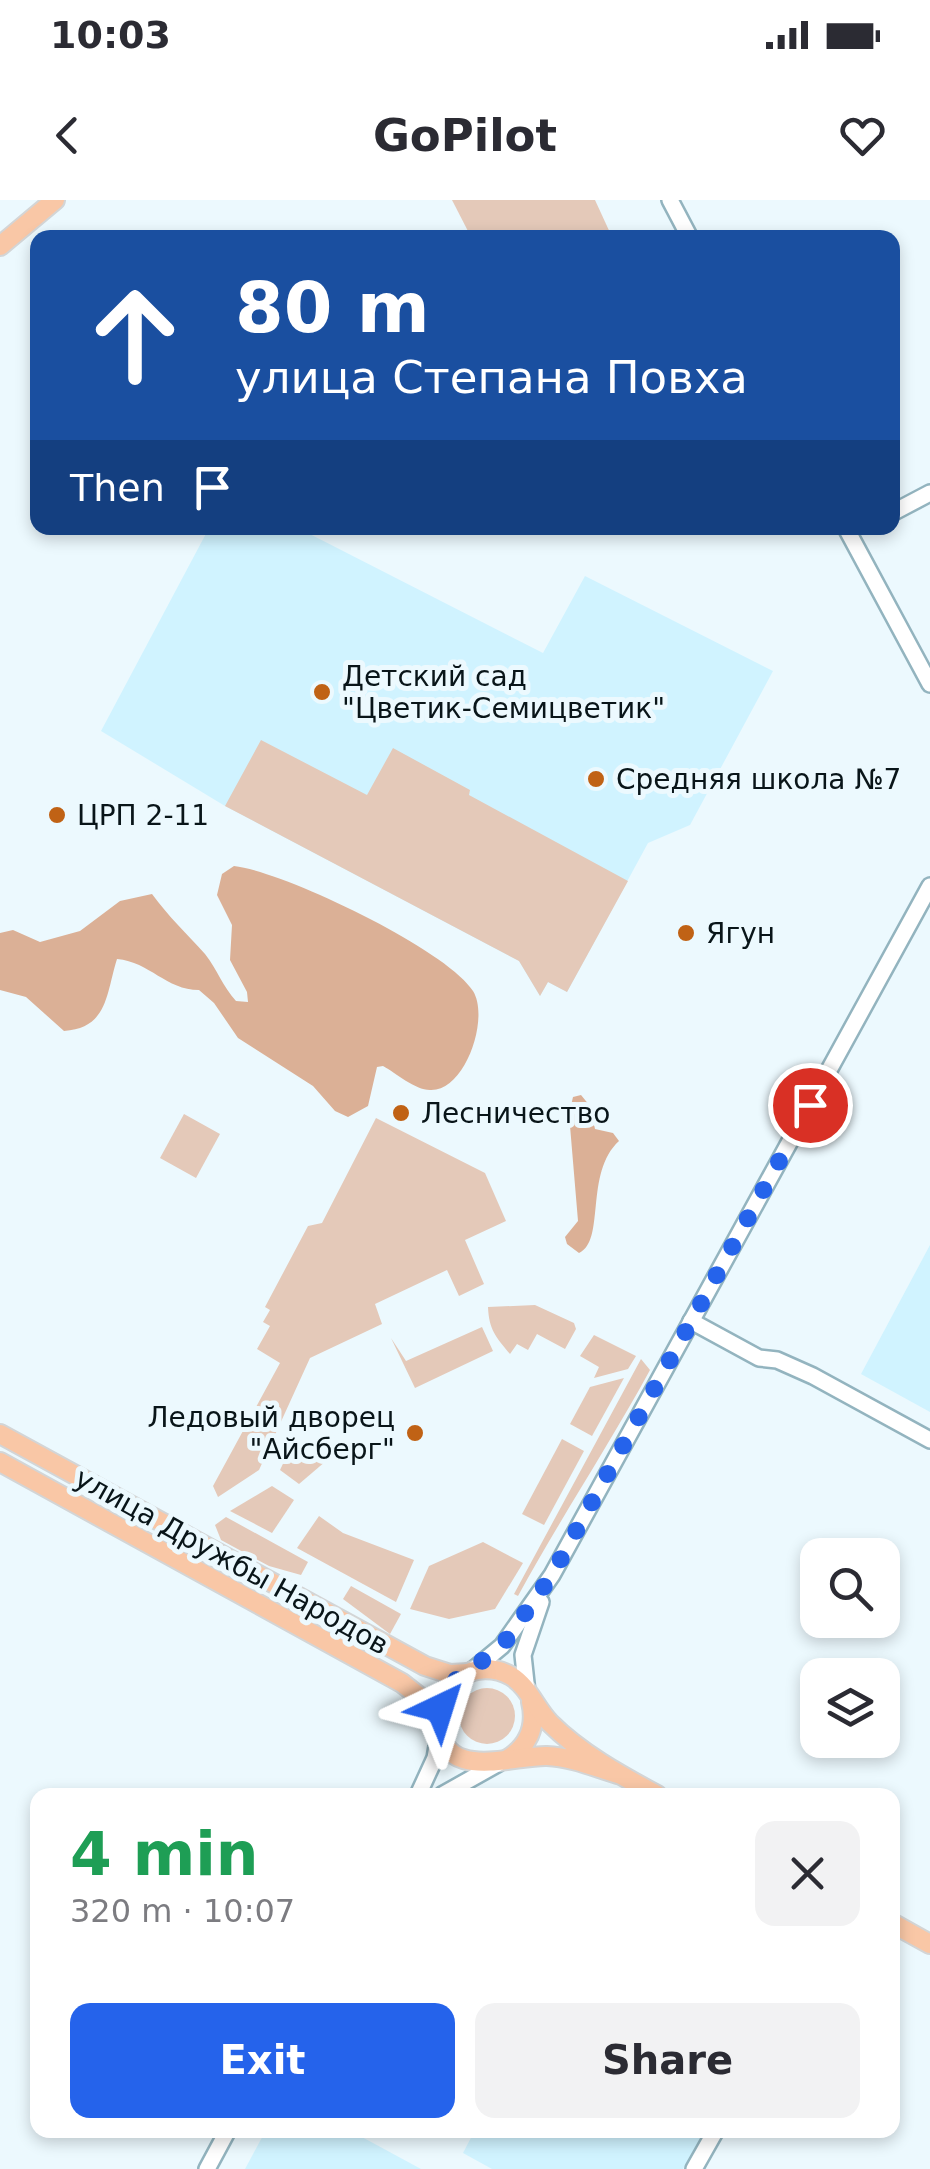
<!DOCTYPE html>
<html lang="en">
<head>
<meta charset="utf-8">
<style>
  body { margin:0; font-family:"DejaVu Sans",sans-serif; background:#f2f2f3; color:#2b2b33; height:100vh; display:flex; flex-direction:column; font-size:38px; white-space:nowrap }
  * { box-sizing:border-box; margin:0 }
  p { font-size:32px; color:#7c7c81 }
  .icon { flex:none; width:55px; height:55px; fill:none; stroke:currentColor; stroke-width:2; stroke-linecap:round; stroke-linejoin:round }
  .map { position:relative; flex:1; overflow:hidden }
  .details { position:absolute; left:30px; top:1588px; width:870px; height:350px; display:flex; flex-direction:column; background:#fff; border-radius:20px; box-shadow:0 5px 15px #0003 }
  .details>* { flex:none }
  .hud { position:absolute; left:30px; top:30px; width:870px; height:305px; border-radius:20px; box-shadow:0 5px 15px #0003; background:#1a4fa0; color:#fff; overflow:hidden }
  .tools { position:absolute; left:800px; top:1338px; display:grid; gap:20px }
  .tools a { display:grid; place-items:center; width:100px; height:100px; border-radius:20px; background:#fff; box-shadow:0 5px 15px #0003; font-size:50px }
  .pin { position:absolute; display:grid; place-items:center; width:85px; height:85px; color:#fff; margin:-42px; border:5px solid #fff; border-radius:50%; box-shadow:0 2px 10px #0007 }
  .me { position:absolute; width:110px; margin:-55px; rotate:41deg; stroke-linejoin:round; filter:drop-shadow(0 0 8px #0008) }
  .turn { display:flex; align-items:center; gap:35px; height:210px; padding:0 40px; font-size:45px }
  .turn .icon { width:130px; height:130px; stroke-width:2.5 }
  .turn b { display:block; font-size:70px; line-height:85px }
  .then { display:flex; align-items:center; height:95px; padding:0 40px; background:#0003; gap:20px; font-size:38px }
  .round { display:grid; place-items:center; flex:none; width:105px; height:105px; border-radius:20px; background:#f2f2f3 }
  .head { display:flex; align-items:center; justify-content:space-between; height:170px; padding:0 40px }
  h1 { font-size:60px; font-weight:800; line-height:75px; color:#1e9e55 }
  .action { display:flex; gap:20px; margin-top:auto; padding:20px 40px }
  .action a { flex:1; height:115px; border-radius:20px; background:#2563eb; color:#fff; font-size:40px; font-weight:800; line-height:115px; text-align:center }
  .action a+a { background:#f2f2f3; color:#2b2b33 }
  .status { display:flex; justify-content:space-between; align-items:center; height:70px; padding:0 50px; background:#fff; direction:ltr }
  .status svg { height:28px; fill:currentColor }
  header { display:flex; justify-content:space-between; align-items:center; height:130px; padding:0 40px; background:#fff; font-size:45px; font-weight:800 }
  .map>svg:first-child { display:block }
</style>
</head>
<body>
<div class="status"><b>10:03</b><svg viewBox="0 0 49 12"><path d="M0 12V9h3v3zM5 12V6h3v6zM10 12V3h3v9zM15 12V0h3v12zM26 1h20v11H26zM47 4h2v5h-2z"/></svg></div>
<header><svg class="icon" aria-label="back" viewBox="0 0 24 24"><path d="M15 5l-7 7 7 7"/></svg>GoPilot<svg class="icon" aria-label="heart" viewBox="0 0 24 24"><path d="M12 20l-8-8c-3-5 5-10 8-4 3-6 11-1 8 4z"/></svg></header>
<div class="map">
<svg width="930" height="1969" viewBox="0 0 930 1969">
  <rect width="100%" height="100%" fill="#ecf9fe"/>
  <g fill="#d0f3ff">
    <path d="M 209,328 L 298,328 L 543,453 L 585,376 L 773,471 L 690,625 L 648,643 L 567,792 L 548,782 L 540,796 L 519,761 L 225,606 L 101,531 Z"/>
    <path d="M 930,1045 L 930,1212 L 861,1174 Z"/>
    <path d="M 266,1930 L 349,1930 L 421,1969 L 245,1969 Z"/>
    <path d="M 475,1930 L 705,1930 L 683,1969 L 492,1969 L 463,1953 Z"/>
  </g>
  <g fill="#e4c9b9">
    <path d="M 452,0 L 595,0 L 612,37 L 471,37 Z"/>
    <path d="M 261,540 L 367,595 L 393,548 L 470,590 L 469,595 L 628,681 L 567,792 L 548,782 L 540,796 L 519,761 L 225,606 Z"/>
    <path d="M 184,914 L 220,934 L 196,978 L 160,958 Z"/>
    <path d="M 376,918 L 485,973 L 506,1021 L 465,1040 L 484,1084 L 459,1096 L 447,1070 L 375,1104 L 382,1124 L 310,1158 L 259,1270 L 218,1297 L 213,1286 L 280,1163 L 257,1149 L 270,1126 L 263,1122 L 270,1110 L 265,1107 L 308,1026 L 322,1023 Z"/>
    <path d="M 535,1105 L 574,1123 L 576,1129 L 565,1149 L 537,1134 L 528,1150 L 517,1144 L 510,1154 C 496,1137 489,1130 488,1107 Z"/>
    <path d="M 482,1127 L 493,1151 L 415,1188 L 391,1138 L 406,1161 Z"/>
    <path d="M 594,1135 L 636,1156 L 628,1169 L 594,1178 L 599,1167 L 580,1156 Z"/>
    <path d="M 641,1159 L 650,1170 C 608,1247 560,1319 518,1396 L 514,1394 Z"/>
    <path d="M 624,1178 L 592,1236 L 570,1224 L 590,1187 Z"/>
    <path d="M 562,1239 L 584,1251 L 544,1325 L 522,1314 Z"/>
    <path d="M 292,1245 L 326,1261 L 299,1284 L 280,1270 Z"/>
    <path d="M 272,1286 L 294,1300 L 272,1333 L 230,1311 Z"/>
    <path d="M 319,1316 L 343,1333 L 414,1360 L 396,1402 L 297,1348 Z"/>
    <path d="M 226,1317 L 308,1362 L 301,1375 L 269,1366 L 221,1340 L 215,1325 Z"/>
    <path d="M 483,1342 L 523,1363 L 495,1409 L 449,1419 L 410,1409 L 429,1366 Z"/>
    <path d="M 351,1386 L 401,1414 L 390,1434 L 343,1399 Z"/>
    <circle cx="487" cy="1516" r="28"/>
  </g>
  <g fill="#dbb096">
    <path d="M 234,666 C 283,671 448,750 473,791 C 490,818 465,892 430,890 C 415,890 396,873 383,866 L 377,867 L 368,906 L 348,917 L 335,911 L 313,886 L 238,838 L 214,803 L 199,790 C 166,790 150,762 117,759 C 106,794 108,828 64,831 L 26,797 L 0,790 L 0,733 L 13,730 L 40,742 L 80,731 L 120,701 L 152,694 C 168,716 187,734 205,754 C 217,769 223,787 236,801 L 248,802 L 247,792 L 230,760 L 232,725 L 217,695 L 222,674 Z"/>
    <path d="M 581,895 L 590,906 L 595,929 L 613,933 L 619,941 C 584,973 606,1041 579,1053 L 567,1044 L 565,1037 L 578,1021 L 569,914 L 573,897 Z"/>
  </g>
  <g fill="none" stroke-linecap="round" stroke-linejoin="round">
    <g stroke="#93b4bf" stroke-width="20">
      <g id="minor">
        <path d="M 670,0 L 690,38"/>
        <path d="M 892,313 L 930,293"/>
        <path d="M 846,328 L 930,484"/>
        <path d="M 691,1121 L 759,1158 L 777,1160 L 813,1176 L 930,1240"/>
        <path d="M 473,1470 L 502,1446 L 552,1375 L 930,686"/>
        <path d="M 527,1492 L 523,1455 L 541,1402"/>
        <path d="M 418,1595 L 435,1558 L 440,1529"/>
        <path d="M 442,1595 L 499,1563"/>
        <path d="M 207,1969 L 228,1930"/>
        <path d="M 694,1969 L 716,1930"/>
      </g>
    </g>
    <g stroke="#d3d5d6" stroke-width="22">
      <g id="major">
        <path d="M 0,46 L 55,0"/>
        <path d="M 0,1234 L 425,1466 L 450,1474 L 469,1473"/>
        <path d="M 0,1262 L 402,1483 L 421,1498 L 439,1522"/>
        <path d="M 506,1560 C 528,1547 537,1527 531,1502"/>
        <path d="M 621,1575 C 597,1568 572,1557 547,1556 C 510,1555 437,1585 439,1516 C 439,1500 447,1486 460,1477 C 475,1467 495,1467 511,1476 C 528,1486 536,1509 550,1523 C 580,1553 620,1575 657,1595"/>
        <path d="M 892,1723 L 930,1744"/>
      </g>
    </g>
    <use href="#minor" stroke="#fff" stroke-width="15"/>
    <use href="#major" stroke="#f9c7a6" stroke-width="18"/>
  </g>
  <g fill="none" stroke-linecap="round" stroke-linejoin="round">
    <path stroke="#2563eb" stroke-width="18" stroke-dasharray="0 32.4" d="M 440,1508 L 455,1481 L 502,1446 L 552,1375 L 810,905"/>
  </g>
  <g fill="#c06215" stroke="#ecf9fe" stroke-width="4">
    <circle cx="322" cy="492" r="10"/>
    <circle cx="596" cy="579" r="10"/>
    <circle cx="57" cy="615" r="10"/>
    <circle cx="686" cy="733" r="10"/>
    <circle cx="401" cy="913" r="10"/>
    <circle cx="415" cy="1233" r="10"/>
  </g>
  <g text-anchor="middle" stroke-width="10" stroke-linejoin="round" paint-order="stroke">
    <g font-size="28" fill="#091519" stroke="#ecf9fe" text-anchor="start">
      <text x="342" y="486">Детский сад<tspan x="342" dy="32">"Цветик-Семицветик"</tspan></text>
      <text x="616" y="589">Средняя школа №7</text>
      <text x="77" y="625">ЦРП 2-11</text>
      <text x="706" y="743">Ягун</text>
      <text x="421" y="923">Лесничество</text>
      <text x="395" y="1227" text-anchor="end">Ледовый дворец<tspan x="395" dy="32">"Айсберг"</tspan></text>
    </g>
    <g font-size="28" fill="#091519" stroke="#ecf9fe">
      <text transform="translate(232 1361) rotate(29)" y="10">улица Дружбы Народов</text>
    </g>
  </g>
</svg>
<div class="tools">
<a><svg class="icon" aria-label="search" viewBox="0 0 24 24"><circle cx="10" cy="10" r="6"/><path d="M15 15l6 6"/></svg></a>
<a><svg class="icon" aria-label="layers" viewBox="0 0 24 24"><path d="M12 4l9 5-9 5-9-5zM3 14l9 5 9-5"/></svg></a>
</div>
<div class="pin" style="left:810px;top:905px;background:#d93025"><svg class="icon" aria-label="arrive" viewBox="0 0 24 24"><path d="M6 21V4h12l-3 4 3 4H6"/></svg></div>
<svg class="me" style="left:440px;top:1508px" viewBox="-20 -20 40 40"><path d="M0-17L14 15 0 8-14 15z" fill="#2563eb" stroke="#fff" stroke-width="4"/></svg>
<div class="hud">
<div class="turn"><svg class="icon" aria-label="ahead" viewBox="0 0 24 24"><path d="M12 20V5M6 11l6-6 6 6"/></svg><div><b>80 m</b>улица Степана Повха</div></div>
<div class="then">Then<svg class="icon" aria-label="arrive" viewBox="0 0 24 24"><path d="M6 21V4h12l-3 4 3 4H6"/></svg></div>
</div>
<section class="details">
<div class="head"><div><h1>4 min</h1><p>320 m · 10:07</p></div><a class="round"><svg class="icon" aria-label="close" viewBox="0 0 24 24"><path d="M6 6l12 12M18 6L6 18"/></svg></a></div>
<div class="action"><a>Exit</a><a>Share</a></div>
</section>
</div>
</body>
</html>
